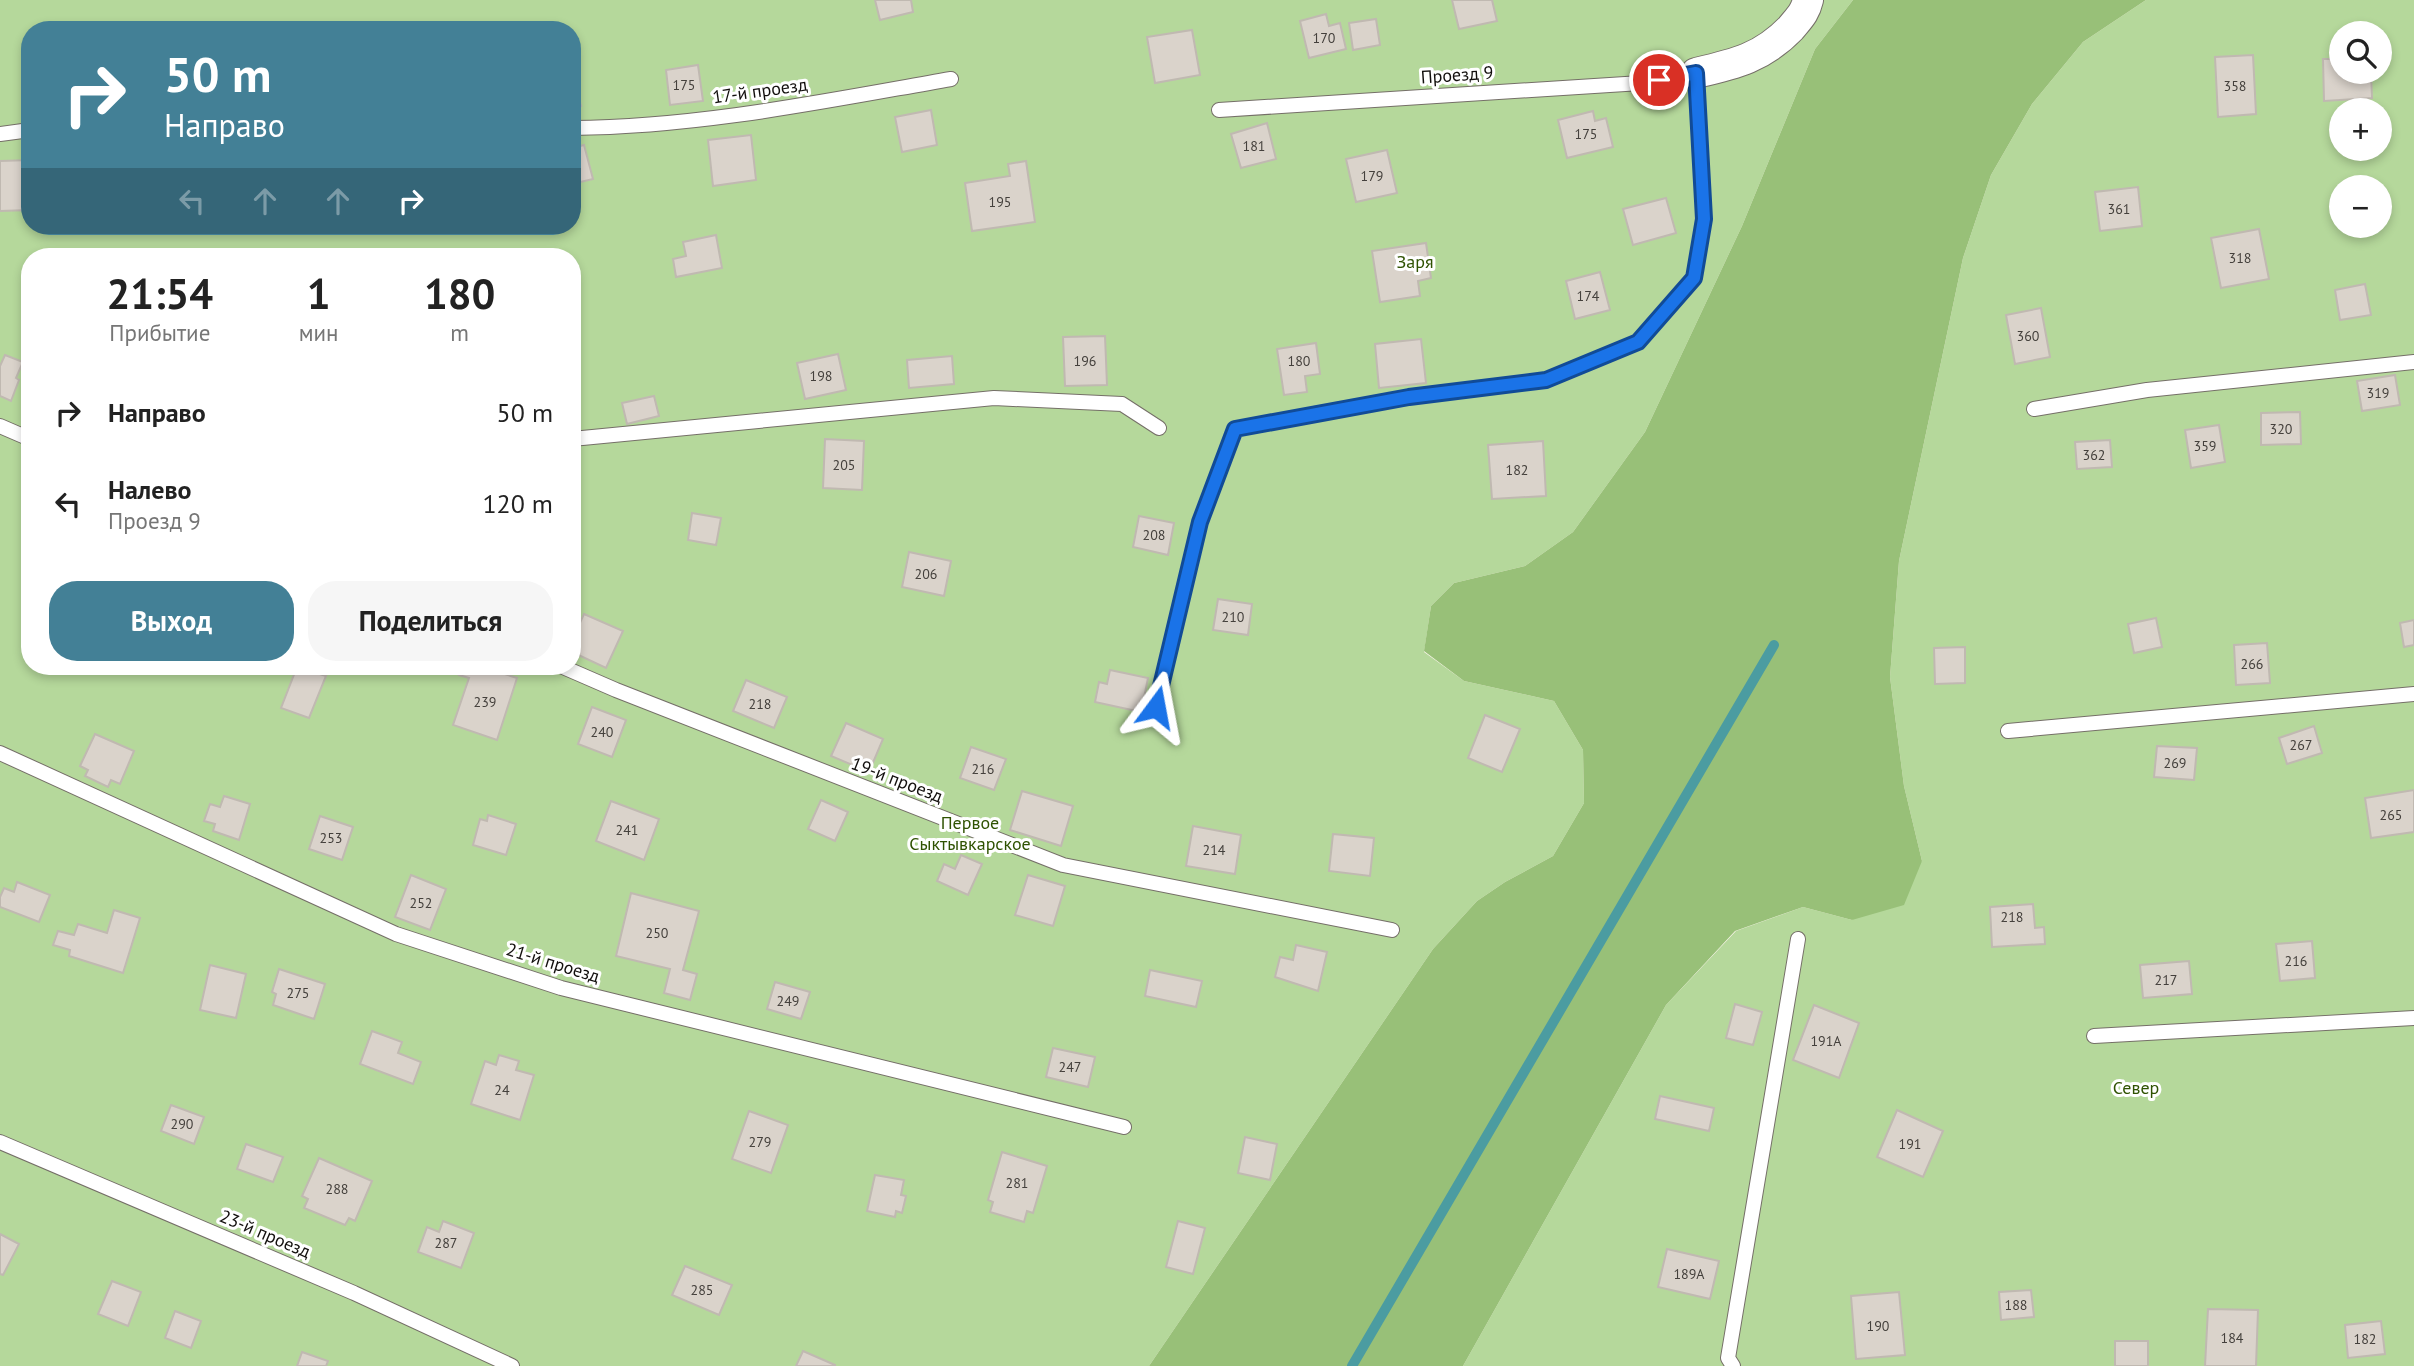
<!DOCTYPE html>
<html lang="ru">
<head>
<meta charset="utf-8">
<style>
  body { margin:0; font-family:"PT Sans",sans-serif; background:#f6f6f6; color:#222; height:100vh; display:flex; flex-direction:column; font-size:26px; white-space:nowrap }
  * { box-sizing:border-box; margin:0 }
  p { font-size:23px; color:#767676 }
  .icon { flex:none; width:38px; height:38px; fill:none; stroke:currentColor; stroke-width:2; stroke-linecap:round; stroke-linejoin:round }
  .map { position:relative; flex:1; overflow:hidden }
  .panel { position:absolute; left:21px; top:248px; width:560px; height:427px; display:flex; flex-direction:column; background:#fff; border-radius:28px; box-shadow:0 4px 10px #0003 }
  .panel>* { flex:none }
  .guide { position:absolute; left:21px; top:21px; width:560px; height:214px; border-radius:28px; box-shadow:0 4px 10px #0003; background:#438096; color:#fff; overflow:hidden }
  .tools { position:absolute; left:2329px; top:21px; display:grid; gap:14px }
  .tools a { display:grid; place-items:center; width:63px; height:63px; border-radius:50%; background:#fff; box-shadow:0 4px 10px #0003; font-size:35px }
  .pin { position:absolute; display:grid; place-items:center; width:60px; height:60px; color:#fff; margin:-30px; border:4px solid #fff; border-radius:50%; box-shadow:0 2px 7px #0007 }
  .me { position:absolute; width:77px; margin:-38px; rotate:13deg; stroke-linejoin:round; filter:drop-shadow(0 0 5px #0008) }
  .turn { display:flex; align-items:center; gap:24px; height:147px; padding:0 28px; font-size:32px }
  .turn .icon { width:91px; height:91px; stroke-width:2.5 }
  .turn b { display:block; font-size:49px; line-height:60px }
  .lanes { display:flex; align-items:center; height:66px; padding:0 28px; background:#0003; justify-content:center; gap:35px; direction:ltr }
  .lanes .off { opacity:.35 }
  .eta { display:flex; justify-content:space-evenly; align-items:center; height:119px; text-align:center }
  .eta b { font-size:42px; font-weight:700; line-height:49px }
  .primary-button { display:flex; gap:14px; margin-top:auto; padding:14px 28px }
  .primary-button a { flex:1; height:80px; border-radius:28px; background:#438096; color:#fff; font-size:28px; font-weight:700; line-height:80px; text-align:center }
  .primary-button a+a { background:#f6f6f6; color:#222 }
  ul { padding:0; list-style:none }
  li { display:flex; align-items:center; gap:21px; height:91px; padding:0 28px }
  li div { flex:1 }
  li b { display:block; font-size:26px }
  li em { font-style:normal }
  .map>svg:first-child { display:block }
</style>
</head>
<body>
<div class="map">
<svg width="2414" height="1366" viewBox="0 0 2414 1366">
  <rect width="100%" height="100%" fill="#fcf5ed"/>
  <g fill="#b5d89b" fill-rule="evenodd">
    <path d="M 0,0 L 1853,0 L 1815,49 L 1742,226 L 1645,432 L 1573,532 L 1525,566 L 1454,583 L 1431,606 L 1424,652 L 1464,681 L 1554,701 L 1583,750 L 1584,803 L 1553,856 L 1505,882 L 1477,901 L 1433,949 L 1149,1366 L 0,1366 ZM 30,30 L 572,30 L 572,226 L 30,226 ZM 30,257 L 572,257 L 572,667 L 30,667 Z"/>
    <path d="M 2146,0 L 2414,0 L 2414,1366 L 1463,1366 L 1666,1005 L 1736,931 L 1803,907 L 1852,920 L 1922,861 L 1904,786 L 1890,677 L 1899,561 L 1963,258 L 1991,175 L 2032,104 L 2083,42 ZM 2342,33 L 2380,33 L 2380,72 L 2342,72 ZM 2342,110 L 2380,110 L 2380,149 L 2342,149 ZM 2342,187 L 2380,187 L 2380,226 L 2342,226 Z"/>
  </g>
  <path fill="#98c078" d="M 1853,0 L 2146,0 L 2083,42 L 2032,104 L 1991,175 L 1963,258 L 1899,561 L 1890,677 L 1904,786 L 1922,861 L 1904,905 L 1852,920 L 1803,907 L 1735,931 L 1666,1005 L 1463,1366 L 1149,1366 L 1433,949 L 1477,901 L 1505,882 L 1553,856 L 1584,803 L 1583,750 L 1554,701 L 1464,681 L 1424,651 L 1431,606 L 1454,583 L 1525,566 L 1573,532 L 1645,432 L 1742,226 L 1815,49 Z"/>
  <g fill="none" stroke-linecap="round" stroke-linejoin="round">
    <path stroke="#4b9ca1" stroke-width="10" d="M 1352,1366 L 1774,645"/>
  </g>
  <g fill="#dad3cb" stroke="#c0b9b1" stroke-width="2">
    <path d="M 875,0 L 911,0 L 913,12 L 880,20 Z"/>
    <path d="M 1452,0 L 1492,0 L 1497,21 L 1459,29 Z"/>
    <path d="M 1326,14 L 1329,26 L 1340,23 L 1346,49 L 1309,58 L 1300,21 Z"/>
    <path d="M 1376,19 L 1380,45 L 1353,50 L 1349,23 Z"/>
    <path d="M 1192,30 L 1200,75 L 1155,83 L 1147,37 Z"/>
    <path d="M 2253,55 L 2256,114 L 2218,117 L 2215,57 Z"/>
    <path d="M 2323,59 L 2342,59 L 2342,72 L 2371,72 L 2372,98 L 2324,101 Z"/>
    <path d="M 698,65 L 703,101 L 670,105 L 666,70 Z"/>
    <path d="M 572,75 L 581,106 L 572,108 Z"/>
    <path d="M 931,110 L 937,145 L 902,152 L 895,117 Z"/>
    <path d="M 1593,111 L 1595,121 L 1606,118 L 1613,147 L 1567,158 L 1558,120 Z"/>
    <path d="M 1267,123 L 1276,159 L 1241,168 L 1231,134 Z"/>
    <path d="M 751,135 L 756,180 L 713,186 L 708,140 Z"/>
    <path d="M 584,145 L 593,179 L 572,184 L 572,148 Z"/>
    <path d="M 1387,150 L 1397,193 L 1356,202 L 1346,159 Z"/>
    <path d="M 30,160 L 30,210 L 0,211 L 0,161 Z"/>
    <path d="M 1026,161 L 1035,222 L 972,231 L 965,183 L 1010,176 L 1008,164 Z"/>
    <path d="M 2138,187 L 2142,226 L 2100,231 L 2095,192 Z"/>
    <path d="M 1666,198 L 1676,233 L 1633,245 L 1623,209 Z"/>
    <path d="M 2259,229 L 2269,279 L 2221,288 L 2211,238 Z"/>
    <path d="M 716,235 L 722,268 L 676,277 L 673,259 L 686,256 L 683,242 Z"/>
    <path d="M 1426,243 L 1431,278 L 1418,281 L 1420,296 L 1380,302 L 1372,251 Z"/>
    <path d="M 78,252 L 101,257 L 76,257 Z"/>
    <path d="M 1600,272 L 1610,310 L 1575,319 L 1566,281 Z"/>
    <path d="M 2365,284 L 2371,315 L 2340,320 L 2335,290 Z"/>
    <path d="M 2041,308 L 2050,357 L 2015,364 L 2006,315 Z"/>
    <path d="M 1105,336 L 1107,385 L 1065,386 L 1063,337 Z"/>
    <path d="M 1421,339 L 1426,383 L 1379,388 L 1375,344 Z"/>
    <path d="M 1316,343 L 1320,374 L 1305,376 L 1307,392 L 1284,395 L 1277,349 Z"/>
    <path d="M 838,354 L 846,390 L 805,399 L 797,363 Z"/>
    <path d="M 5,355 L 23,362 L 16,378 L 19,380 L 11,401 L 0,396 L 0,366 Z"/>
    <path d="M 952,356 L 954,384 L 909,388 L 907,360 Z"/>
    <path d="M 2395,375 L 2400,405 L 2362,411 L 2357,381 Z"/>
    <path d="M 654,396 L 659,416 L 627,424 L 622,403 Z"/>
    <path d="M 2300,412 L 2301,444 L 2261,445 L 2261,413 Z"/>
    <path d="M 2219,425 L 2225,462 L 2191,468 L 2185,430 Z"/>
    <path d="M 825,439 L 864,441 L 862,490 L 823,488 Z"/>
    <path d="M 2110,440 L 2112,467 L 2077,469 L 2075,442 Z"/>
    <path d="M 1543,441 L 1546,496 L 1492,499 L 1488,445 Z"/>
    <path d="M 692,513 L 721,518 L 716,545 L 688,540 Z"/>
    <path d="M 1139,516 L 1174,523 L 1168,555 L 1133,547 Z"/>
    <path d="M 909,552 L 951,561 L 944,596 L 902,587 Z"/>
    <path d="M 1218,599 L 1252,604 L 1248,635 L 1213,630 Z"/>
    <path d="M 584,614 L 623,631 L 606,668 L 572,652 L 572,640 Z"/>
    <path d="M 2156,618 L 2162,647 L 2134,653 L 2128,624 Z"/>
    <path d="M 2414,620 L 2414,645 L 2404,647 L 2400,623 Z"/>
    <path d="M 2267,643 L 2270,683 L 2236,685 L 2234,645 Z"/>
    <path d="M 1965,647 L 1965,683 L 1935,684 L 1934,648 Z"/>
    <path d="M 297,667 L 326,676 L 309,718 L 281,708 Z"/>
    <path d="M 462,667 L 483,667 L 517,678 L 497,740 L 453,725 L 469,678 L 459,675 Z"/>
    <path d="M 1110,670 L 1148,678 L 1141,712 L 1095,702 L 1099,682 L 1107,684 Z"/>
    <path d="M 746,680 L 787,697 L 774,728 L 733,711 Z"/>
    <path d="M 592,707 L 626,720 L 612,757 L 578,744 Z"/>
    <path d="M 1485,715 L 1520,729 L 1502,772 L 1468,758 Z"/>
    <path d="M 846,723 L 883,739 L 869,772 L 831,756 Z"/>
    <path d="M 2314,726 L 2322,753 L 2287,764 L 2279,738 Z"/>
    <path d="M 95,734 L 134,751 L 120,784 L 111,780 L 108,787 L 85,776 L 88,770 L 80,766 Z"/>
    <path d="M 2157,746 L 2197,748 L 2194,780 L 2154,777 Z"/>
    <path d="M 971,747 L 1006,759 L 994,790 L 960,778 Z"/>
    <path d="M 2414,790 L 2414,832 L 2371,838 L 2365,798 Z"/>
    <path d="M 1022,791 L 1073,806 L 1061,846 L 1010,830 Z"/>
    <path d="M 224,796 L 250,804 L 239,840 L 213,831 L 215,824 L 204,821 L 210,804 L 220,807 Z"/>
    <path d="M 821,800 L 848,812 L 835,841 L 808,829 Z"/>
    <path d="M 611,801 L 659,819 L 644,860 L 596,841 Z"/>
    <path d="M 488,815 L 516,824 L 506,855 L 473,845 L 480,819 L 487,821 Z"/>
    <path d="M 320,816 L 353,827 L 342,860 L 309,849 Z"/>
    <path d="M 1193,826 L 1241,835 L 1235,874 L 1186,866 Z"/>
    <path d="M 1333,834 L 1374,838 L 1370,876 L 1329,871 Z"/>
    <path d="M 961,855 L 982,864 L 968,895 L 937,881 L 944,864 L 955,869 Z"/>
    <path d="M 411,875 L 446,889 L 430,930 L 395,917 Z"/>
    <path d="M 1028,875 L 1065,886 L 1053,926 L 1015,915 Z"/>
    <path d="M 17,882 L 50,895 L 39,922 L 0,907 L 0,897 L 4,888 L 14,892 Z"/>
    <path d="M 631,893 L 699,911 L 683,970 L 697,974 L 690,1000 L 664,993 L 670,969 L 616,956 Z"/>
    <path d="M 2033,904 L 2035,928 L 2044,927 L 2045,944 L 1992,947 L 1990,907 Z"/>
    <path d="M 114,910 L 140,918 L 123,973 L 69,956 L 70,950 L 53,945 L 58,931 L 74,935 L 78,924 L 107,933 Z"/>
    <path d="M 2312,941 L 2315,978 L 2280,981 L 2276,944 Z"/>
    <path d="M 1296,945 L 1327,952 L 1318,991 L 1275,977 L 1280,957 L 1293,960 Z"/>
    <path d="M 2189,961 L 2192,994 L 2143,998 L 2140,965 Z"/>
    <path d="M 210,965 L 246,974 L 236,1018 L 200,1010 Z"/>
    <path d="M 279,969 L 325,984 L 314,1019 L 273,1005 L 276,994 L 272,992 Z"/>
    <path d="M 1150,970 L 1202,981 L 1196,1007 L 1145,996 Z"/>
    <path d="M 775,982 L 810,992 L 801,1019 L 767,1009 Z"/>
    <path d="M 1735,1004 L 1762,1012 L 1753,1045 L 1726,1038 Z"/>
    <path d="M 1814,1005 L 1859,1023 L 1839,1078 L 1793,1060 Z"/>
    <path d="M 372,1031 L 402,1042 L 398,1053 L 421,1062 L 413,1084 L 360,1064 Z"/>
    <path d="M 1053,1048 L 1095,1057 L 1088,1087 L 1046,1077 Z"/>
    <path d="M 499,1055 L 519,1061 L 516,1070 L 534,1075 L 520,1120 L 471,1104 L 485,1061 L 496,1065 Z"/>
    <path d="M 1660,1096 L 1714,1108 L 1709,1131 L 1655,1119 Z"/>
    <path d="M 171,1105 L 204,1117 L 194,1144 L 161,1131 Z"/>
    <path d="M 1897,1110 L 1943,1131 L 1923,1177 L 1877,1157 Z"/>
    <path d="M 749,1111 L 788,1125 L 771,1173 L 732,1159 Z"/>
    <path d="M 1245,1137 L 1277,1144 L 1270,1180 L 1238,1173 Z"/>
    <path d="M 246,1144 L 283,1157 L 273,1182 L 237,1169 Z"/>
    <path d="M 1002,1152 L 1047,1166 L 1033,1213 L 1027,1211 L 1024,1222 L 990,1212 L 993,1202 L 988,1200 Z"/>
    <path d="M 319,1158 L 372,1181 L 355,1221 L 349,1218 L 345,1225 L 304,1208 L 308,1199 L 302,1196 Z"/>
    <path d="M 875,1175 L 904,1180 L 901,1195 L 906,1196 L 902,1213 L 896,1211 L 895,1217 L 867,1211 Z"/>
    <path d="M 443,1221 L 474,1233 L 461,1268 L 418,1252 L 427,1227 L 439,1232 Z"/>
    <path d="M 1178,1221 L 1205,1228 L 1193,1274 L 1166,1267 Z"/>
    <path d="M 0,1234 L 19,1244 L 3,1275 L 0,1274 Z"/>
    <path d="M 1667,1249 L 1719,1261 L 1710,1299 L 1658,1287 Z"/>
    <path d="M 685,1266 L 732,1285 L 719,1315 L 672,1295 Z"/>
    <path d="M 112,1281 L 141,1292 L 128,1326 L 98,1314 Z"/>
    <path d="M 2031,1290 L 2034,1317 L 2001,1320 L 1999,1292 Z"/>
    <path d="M 1899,1292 L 1905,1355 L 1856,1359 L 1851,1296 Z"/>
    <path d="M 2208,1309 L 2258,1310 L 2256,1366 L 2205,1366 Z"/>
    <path d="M 175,1311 L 201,1321 L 191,1348 L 165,1338 Z"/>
    <path d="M 2381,1321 L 2385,1354 L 2348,1358 L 2345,1325 Z"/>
    <rect x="2115" y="1341" width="33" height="25"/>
    <path d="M 803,1351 L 835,1365 L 835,1366 L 796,1366 Z"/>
    <path d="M 302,1352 L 328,1361 L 326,1366 L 297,1366 Z"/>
  </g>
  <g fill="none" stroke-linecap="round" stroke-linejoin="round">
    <g stroke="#756f68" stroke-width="16">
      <g id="service">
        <path d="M 572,128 C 700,127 825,101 951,79"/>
        <path d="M 0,134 L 30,130"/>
        <path d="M 2034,409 L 2147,390 L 2414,362"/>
        <path d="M 0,426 L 30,439"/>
        <path d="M 572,439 L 994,398 L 1122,404 L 1159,428"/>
        <path d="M 563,667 L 616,690 L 1063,865 L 1392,930"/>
        <path d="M 1156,707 L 1200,522 L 1235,429 L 1409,397 L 1546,380 L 1638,342 L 1694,278 L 1704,219 L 1696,73 L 1641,83 L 1219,110"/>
        <path d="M 2008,731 L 2414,694"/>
        <path d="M 0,753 L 396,934 L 561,988 L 1124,1127"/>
        <path d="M 2094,1036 L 2414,1018"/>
        <path d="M 0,1142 L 354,1293 L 512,1366"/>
        <path d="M 1733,1366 L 1728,1358 L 1798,939"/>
      </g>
    </g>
    <g stroke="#756f68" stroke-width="32">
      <path id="minor" d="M 1696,73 C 1735,64 1762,58 1791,28 C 1799,18 1805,13 1808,0"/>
    </g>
    <use href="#service" stroke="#fff" stroke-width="14"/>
    <use href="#minor" stroke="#fff" stroke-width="30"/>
  </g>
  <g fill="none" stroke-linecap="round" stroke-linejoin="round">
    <g stroke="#114b97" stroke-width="18">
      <path id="route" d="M 1156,707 L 1200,522 L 1235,429 L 1409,397 L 1546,380 L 1638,342 L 1694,278 L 1704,219 L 1696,73 L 1659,80"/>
    </g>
    <use href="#route" stroke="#1a73e8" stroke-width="12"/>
  </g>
  <g text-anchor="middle" stroke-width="6" stroke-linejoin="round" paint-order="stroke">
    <g font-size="14" fill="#44403c">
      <text x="1324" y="43">170</text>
      <text x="684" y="90">175</text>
      <text x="2235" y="91">358</text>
      <text x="1586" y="139">175</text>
      <text x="1254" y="151">181</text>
      <text x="1372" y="181">179</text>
      <text x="1000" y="207">195</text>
      <text x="2119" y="214">361</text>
      <text x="2240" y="263">318</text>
      <text x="1588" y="301">174</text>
      <text x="2028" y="341">360</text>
      <text x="1085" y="366">196</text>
      <text x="1299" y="366">180</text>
      <text x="821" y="381">198</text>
      <text x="2378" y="398">319</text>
      <text x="2281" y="434">320</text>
      <text x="2205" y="451">359</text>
      <text x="2094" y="460">362</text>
      <text x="844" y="470">205</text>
      <text x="1517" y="475">182</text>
      <text x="1154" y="540">208</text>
      <text x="926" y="579">206</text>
      <text x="1233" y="622">210</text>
      <text x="2252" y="669">266</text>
      <text x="485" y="707">239</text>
      <text x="760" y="709">218</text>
      <text x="602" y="737">240</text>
      <text x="2301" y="750">267</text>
      <text x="2175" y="768">269</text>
      <text x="983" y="774">216</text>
      <text x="2391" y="820">265</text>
      <text x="627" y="835">241</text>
      <text x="331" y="843">253</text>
      <text x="1214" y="855">214</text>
      <text x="421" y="908">252</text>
      <text x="2012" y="922">218</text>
      <text x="657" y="938">250</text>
      <text x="2296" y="966">216</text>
      <text x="2166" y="985">217</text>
      <text x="298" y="998">275</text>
      <text x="788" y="1006">249</text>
      <text x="1826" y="1046">191А</text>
      <text x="1070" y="1072">247</text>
      <text x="502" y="1095">24</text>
      <text x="182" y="1129">290</text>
      <text x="760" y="1147">279</text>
      <text x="1910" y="1149">191</text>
      <text x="1017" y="1188">281</text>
      <text x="337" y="1194">288</text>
      <text x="446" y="1248">287</text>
      <text x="1689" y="1279">189А</text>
      <text x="702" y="1295">285</text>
      <text x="2016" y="1310">188</text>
      <text x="1878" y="1331">190</text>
      <text x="2232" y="1343">184</text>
      <text x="2365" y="1344">182</text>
    </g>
    <g font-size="18" fill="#120f0d" stroke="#fff">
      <text transform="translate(1457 75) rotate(-4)" y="6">Проезд 9</text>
      <text transform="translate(760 91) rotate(-8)" y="6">17-й проезд</text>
      <text transform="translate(897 780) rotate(21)" y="6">19-й проезд</text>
      <text transform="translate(553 963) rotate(17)" y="6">21-й проезд</text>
      <text transform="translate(265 1234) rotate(23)" y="6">23-й проезд</text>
    </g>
    <g font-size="18" fill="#2f5202" stroke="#fff">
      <text x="1415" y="268">Заря</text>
      <text x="970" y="829">Первое<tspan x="970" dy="21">Сыктывкарское</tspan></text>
      <text x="2136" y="1094">Север</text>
    </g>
  </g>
</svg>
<div class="tools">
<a><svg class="icon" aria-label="search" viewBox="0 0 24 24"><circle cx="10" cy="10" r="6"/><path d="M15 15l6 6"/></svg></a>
<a>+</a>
<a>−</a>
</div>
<div class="pin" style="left:1659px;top:80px;background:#d93025"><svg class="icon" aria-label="arrive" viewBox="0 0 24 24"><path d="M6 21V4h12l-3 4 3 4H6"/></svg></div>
<svg class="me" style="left:1156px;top:707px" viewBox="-20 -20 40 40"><path d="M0-17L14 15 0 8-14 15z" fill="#1a73e8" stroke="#fff" stroke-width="4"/></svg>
<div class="guide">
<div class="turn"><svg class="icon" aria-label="right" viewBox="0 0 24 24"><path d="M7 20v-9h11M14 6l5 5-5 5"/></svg><div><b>50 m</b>Направо</div></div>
<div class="lanes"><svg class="icon off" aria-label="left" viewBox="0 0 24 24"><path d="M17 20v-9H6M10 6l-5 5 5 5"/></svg><svg class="icon off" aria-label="ahead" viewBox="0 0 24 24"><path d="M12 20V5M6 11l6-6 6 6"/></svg><svg class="icon off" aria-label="ahead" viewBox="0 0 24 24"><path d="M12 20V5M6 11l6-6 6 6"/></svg><svg class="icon" aria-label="right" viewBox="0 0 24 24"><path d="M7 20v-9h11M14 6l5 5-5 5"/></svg></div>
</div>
<section class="panel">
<div class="eta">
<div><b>21:54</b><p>Прибытие</p></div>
<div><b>1</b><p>мин</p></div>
<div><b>180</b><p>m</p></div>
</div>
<ul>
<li><svg class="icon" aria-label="right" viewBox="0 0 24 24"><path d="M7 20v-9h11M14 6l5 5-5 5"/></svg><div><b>Направо</b></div><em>50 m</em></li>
<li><svg class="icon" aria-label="left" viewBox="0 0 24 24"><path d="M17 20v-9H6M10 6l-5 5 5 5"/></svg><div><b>Налево</b><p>Проезд 9</p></div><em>120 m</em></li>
</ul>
<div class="primary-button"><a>Выход</a><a>Поделиться</a></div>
</section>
</div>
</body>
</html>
